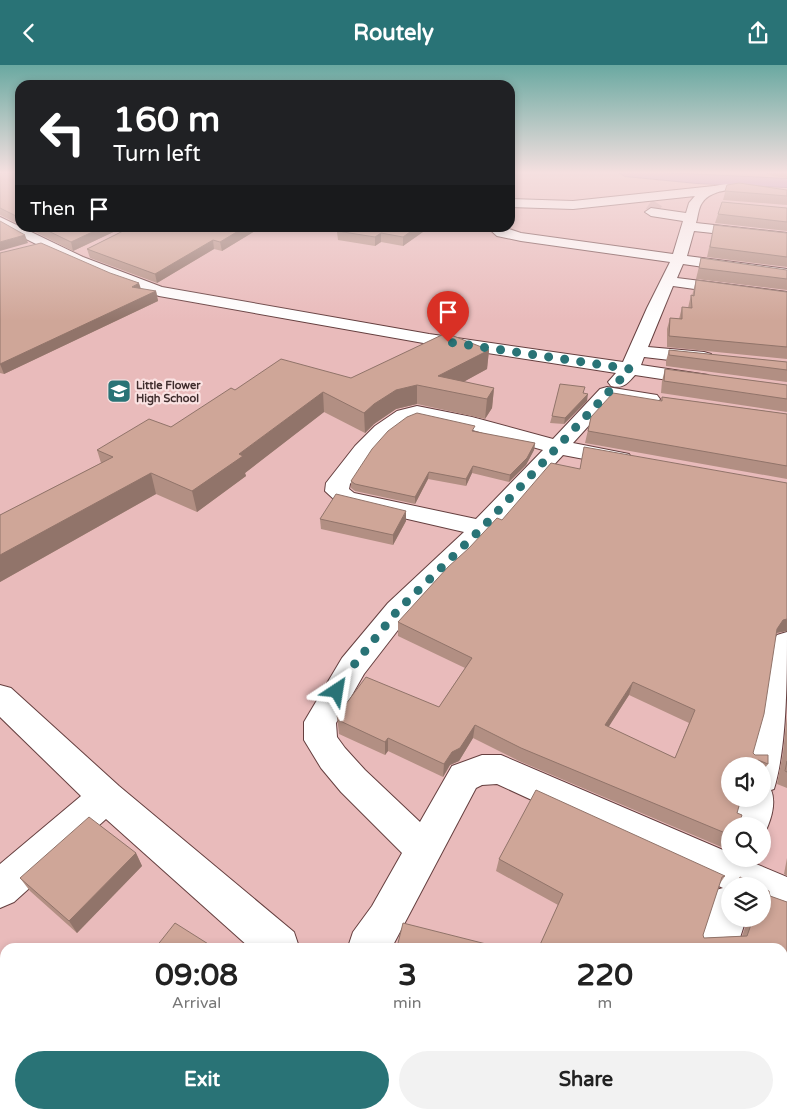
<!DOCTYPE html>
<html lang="en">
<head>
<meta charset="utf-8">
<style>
  body { margin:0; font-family:"Varela Round",sans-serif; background:#f2f2f2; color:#222; height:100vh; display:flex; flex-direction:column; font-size:19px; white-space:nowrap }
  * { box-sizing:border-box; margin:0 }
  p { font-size:16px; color:#767676 }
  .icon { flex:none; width:28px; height:28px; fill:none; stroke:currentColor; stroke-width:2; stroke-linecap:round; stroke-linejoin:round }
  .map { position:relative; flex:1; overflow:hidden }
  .sheet { position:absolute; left:0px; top:878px; width:788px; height:176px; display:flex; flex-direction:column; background:#fff; border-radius:15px 15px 0 0; box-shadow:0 2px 8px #0003 }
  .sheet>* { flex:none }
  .banner { position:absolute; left:15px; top:15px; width:500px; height:152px; border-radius:15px; box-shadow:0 2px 8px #0003; background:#202124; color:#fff; overflow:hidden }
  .tools { position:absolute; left:721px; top:692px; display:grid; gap:10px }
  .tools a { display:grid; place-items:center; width:50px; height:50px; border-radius:50%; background:#fff; box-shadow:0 2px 8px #0003; font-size:25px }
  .pin { position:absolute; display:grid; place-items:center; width:42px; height:42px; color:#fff; margin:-51px -21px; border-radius:50% 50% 50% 0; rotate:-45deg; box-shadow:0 0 5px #0007 }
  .pin .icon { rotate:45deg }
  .me { position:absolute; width:55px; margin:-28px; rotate:33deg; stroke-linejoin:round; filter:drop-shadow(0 0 4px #0008) }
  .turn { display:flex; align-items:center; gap:18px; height:105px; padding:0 15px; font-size:22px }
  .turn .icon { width:65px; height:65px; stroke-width:2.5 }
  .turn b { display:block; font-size:35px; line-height:42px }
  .then { display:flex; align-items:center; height:48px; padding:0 15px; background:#0003; gap:10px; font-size:19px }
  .eta { display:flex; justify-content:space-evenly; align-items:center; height:85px; text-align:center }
  .eta b { font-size:30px; font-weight:700; line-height:35px }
  .action { display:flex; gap:10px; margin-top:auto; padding:10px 15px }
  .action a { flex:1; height:58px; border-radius:30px; background:#297376; color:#fff; font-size:20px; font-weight:700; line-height:58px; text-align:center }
  .action a+a { background:#f2f2f2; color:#222 }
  header { display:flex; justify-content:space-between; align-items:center; height:65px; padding:0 15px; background:#297376; color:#fff; font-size:22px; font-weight:700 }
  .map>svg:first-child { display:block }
</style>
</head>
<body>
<header><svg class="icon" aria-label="back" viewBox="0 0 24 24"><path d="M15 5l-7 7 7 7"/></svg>Routely<svg class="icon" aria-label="share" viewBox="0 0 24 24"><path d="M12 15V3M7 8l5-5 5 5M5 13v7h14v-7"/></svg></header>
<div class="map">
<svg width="787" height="1053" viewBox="0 0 787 1053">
  <rect width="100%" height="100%" fill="#e9bbbb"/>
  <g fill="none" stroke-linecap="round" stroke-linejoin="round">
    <path stroke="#c79f9f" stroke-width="12" stroke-dasharray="12 6" stroke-linecap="butt" d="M 651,147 L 657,138"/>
    <g stroke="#653f3f" stroke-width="2">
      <g id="minor">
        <path d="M 755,114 L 761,118 L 759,120 C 742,125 712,122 702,138 C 698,144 698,152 696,158 L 787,168 L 787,176 L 694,166 L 687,191 L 787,204 L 787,214 L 683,199 L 677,213 L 787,227 L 787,237 L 673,221 L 648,282 L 704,287 L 711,289 L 713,293 L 711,297 L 704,299 L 644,292 L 641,300 L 708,310 L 711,314 L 708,318 L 701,320 L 635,310 C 627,319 623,324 611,321 L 608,317 L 616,308 L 429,279 L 159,231 L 92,207 L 0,161 L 0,152 L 83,192 L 162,222 L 429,269 L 623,297 L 647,243 L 670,197 L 521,176 L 497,171 L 487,162 L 503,162 L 521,168 L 673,189 L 683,156 L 651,151 L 645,147 L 651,143 L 686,148 L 689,138 L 695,131 L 573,144 L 510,142 L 510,134 L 573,136 L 714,121 Z"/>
        <path d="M 607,322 L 657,330 L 660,334 L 657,338 L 650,340 L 612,335 L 573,378 L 629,389 L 632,394 L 629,399 L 621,401 L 563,390 L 491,468 L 408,552 L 364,609 L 336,658 L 337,672 L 345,683 L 365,705 L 420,757 L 452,701 L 482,690 L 501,690 L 730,788 L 730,794 L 744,794 L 787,812 L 787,851 L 762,841 L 762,821 L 730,821 L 730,854 L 746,854 L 737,882 L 697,882 L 716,825 L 723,823 L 497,719 L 482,720 L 476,723 L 392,882 L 348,882 L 353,867 L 372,841 L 402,788 L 341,727 L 321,703 L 304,675 L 304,657 L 342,593 L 388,538 L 464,467 L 338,438 L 325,426 L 326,418 L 355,381 L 375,361 L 397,346 L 417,341 L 472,352 L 553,374 L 600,324 ZM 417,353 L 469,364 L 543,385 L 476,454 L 354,428 L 349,424 L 350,419 C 368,395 386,362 417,353 Z"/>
        <path d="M 787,567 C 787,615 787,681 774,724 L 771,725 C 777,739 770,759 762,773 L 762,761 L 732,761 L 739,734 L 762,734 L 762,701 L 748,701 L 759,663 L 772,578 L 777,570 Z"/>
        <path d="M 0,620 L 11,623 L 119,721 L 294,867 L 299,882 L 249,882 L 106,754 L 14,837 L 0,843 L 0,799 L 81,731 L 0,652 Z"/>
        <path d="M 236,1049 L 284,1049 L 282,1053 L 234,1053 Z"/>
        <path d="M 690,1049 L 742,1049 L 744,1053 L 692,1053 Z"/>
      </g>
    </g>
    <g stroke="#8b668c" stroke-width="2">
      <path id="highway" d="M 620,108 L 665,108 L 787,114 L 787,122 L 697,118 L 625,111 Z"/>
    </g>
    <use href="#minor" fill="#fff" fill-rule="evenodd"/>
    <use href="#highway" fill="#b384bf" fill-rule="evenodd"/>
  </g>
  <g fill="#b28f83" fill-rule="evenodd">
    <path d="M 0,108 L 20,108 L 20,160 L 0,150 Z"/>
    <path d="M 766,108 L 787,108 L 787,113 L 773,111 Z"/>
    <path d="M 727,120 L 787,125 L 787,140 L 723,135 Z"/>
    <path d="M 722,137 L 787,143 L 787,166 L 715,158 Z"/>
    <path d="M 714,160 L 787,168 L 787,202 L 707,192 Z"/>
    <path d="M 25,162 L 124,162 L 73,186 Z"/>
    <path d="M 131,162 L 255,162 L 255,166 L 222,186 L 214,184 L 157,218 L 90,193 L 87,184 Z"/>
    <path d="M 325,162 L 430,162 L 403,181 L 381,177 L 375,181 L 338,175 L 337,167 L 326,165 Z"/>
    <path d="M 0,188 L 141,224 L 156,226 L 158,236 L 4,309 L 0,308 Z"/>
    <path d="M 701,193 L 787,214 L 787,225 L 696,214 Z"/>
    <path d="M 696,215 L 787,227 L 787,294 L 667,282 L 667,264 L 670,253 L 679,254 L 682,242 L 688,243 L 691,230 L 692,231 Z"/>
    <path d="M 489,285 L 487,304 L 463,317 L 494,323 L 492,343 L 485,354 L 417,339 L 396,344 L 374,359 L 365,368 L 324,347 L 245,408 L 246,411 L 197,447 L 156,429 L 0,517 L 0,450 L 101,398 L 97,385 L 171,362 L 235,325 L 351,313 Z"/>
    <path d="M 669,285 L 787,297 L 787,317 L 666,301 L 666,296 Z"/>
    <path d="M 665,304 L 787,320 L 787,347 L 661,328 L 662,316 Z"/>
    <path d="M 583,328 L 587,336 L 564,359 L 550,358 L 552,351 Z"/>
    <path d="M 662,332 L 787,349 L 787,414 L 585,378 L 591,352 L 661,336 Z"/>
    <path d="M 475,367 L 535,378 L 534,385 L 526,400 L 509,417 L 472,408 L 466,421 L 428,414 L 415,439 L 355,426 L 351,423 L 351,416 Z"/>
    <path d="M 580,404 L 787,418 L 787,566 L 776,568 L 753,688 L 755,690 L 768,699 L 762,707 L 762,701 L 730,701 L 730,778 L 726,784 L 519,696 L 473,673 L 459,696 L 450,700 L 443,712 L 388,686 L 385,690 L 339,669 L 337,651 L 439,642 L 465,603 L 398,571 L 398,557 L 502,455 ZM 629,630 L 689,658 L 675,693 L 608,662 Z"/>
    <path d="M 320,454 L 406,456 L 393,480 L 321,464 Z"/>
    <path d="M 787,650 L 787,723 L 777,719 L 783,688 Z"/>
    <path d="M 136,788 L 142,801 L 77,868 L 30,826 L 20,813 Z"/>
    <path d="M 787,793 L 787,811 L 784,809 Z"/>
    <path d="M 499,794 L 725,811 L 719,820 L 703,870 L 704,873 L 742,871 L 748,855 L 747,854 L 762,854 L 770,831 L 787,837 L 787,1053 L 767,1053 L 760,1049 L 782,1049 L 782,882 L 539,882 L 558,840 L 496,806 Z"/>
    <path d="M 740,812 L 759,821 L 734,821 Z"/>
    <path d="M 554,1049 L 695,1049 L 701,1053 L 636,1053 L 553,1051 Z"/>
  </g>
  <g fill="#91746a">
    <path d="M 103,162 L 124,162 L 73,186 L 71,177 Z"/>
    <path d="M 245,162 L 255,162 L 255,166 L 222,186 L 220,177 Z"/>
    <path d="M 417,162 L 430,162 L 403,181 L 403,172 Z"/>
    <path d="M 381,168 L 381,177 L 375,181 L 375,172 Z"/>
    <path d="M 25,170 L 28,178 L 0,186 L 0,177 Z"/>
    <path d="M 213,175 L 214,184 L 157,218 L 155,209 Z"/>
    <path d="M 139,218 L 142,227 L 132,222 Z"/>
    <path d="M 156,226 L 158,236 L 4,309 L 0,299 Z"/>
    <path d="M 489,285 L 487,304 L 447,326 L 438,311 Z"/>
    <path d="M 417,320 L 417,339 L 396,344 L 374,359 L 365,368 L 364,348 L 374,339 L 396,325 Z"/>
    <path d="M 494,323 L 492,343 L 485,354 L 487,334 Z"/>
    <path d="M 323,327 L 324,347 L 245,408 L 246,411 L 197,447 L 192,426 L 239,389 Z"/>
    <path d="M 588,329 L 587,336 L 564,359 L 565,353 Z"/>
    <path d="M 535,378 L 534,385 L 526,400 L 509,417 L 510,410 Z"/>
    <path d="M 473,401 L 472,408 L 466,421 L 466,414 Z"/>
    <path d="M 429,407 L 428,414 L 415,439 L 415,432 Z"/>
    <path d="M 151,408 L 156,429 L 0,517 L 0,490 Z"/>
    <path d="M 406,446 L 406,456 L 393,480 L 393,470 Z"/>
    <path d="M 787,554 L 787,566 L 776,568 L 777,564 L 783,555 Z"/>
    <path d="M 633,617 L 629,630 L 601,674 L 605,660 Z"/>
    <path d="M 475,660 L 473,673 L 459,696 L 450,700 L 443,712 L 444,699 L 452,687 Z"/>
    <path d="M 388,673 L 388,686 L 385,690 L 385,677 Z"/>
    <path d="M 136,788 L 142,801 L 77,868 L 69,856 Z"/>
  </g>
  <g fill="#cfa698" stroke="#91746a" fill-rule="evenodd">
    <path d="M 0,108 L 20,108 L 20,153 L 0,143 Z"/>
    <path d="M 739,118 L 787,125 L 787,131 L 725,126 L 727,120 Z"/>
    <path d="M 722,137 L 787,143 L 787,157 L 718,149 Z"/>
    <path d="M 0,156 L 25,170 L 0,177 Z"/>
    <path d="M 714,160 L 787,168 L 787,192 L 710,182 Z"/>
    <path d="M 40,162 L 103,162 L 71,177 Z"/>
    <path d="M 131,162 L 245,162 L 220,177 L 213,175 L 155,209 L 87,184 Z"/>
    <path d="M 343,162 L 417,162 L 403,172 L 381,168 L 375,172 L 337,166 Z"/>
    <path d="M 41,178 L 110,208 L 139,218 L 132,222 L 156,226 L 0,299 L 0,188 Z"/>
    <path d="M 701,193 L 787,205 L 787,214 L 699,203 Z"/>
    <path d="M 696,215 L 787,227 L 787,282 L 669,271 L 670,253 L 682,254 L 682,242 L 692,243 L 691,230 L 694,231 Z"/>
    <path d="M 446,268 L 489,285 L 438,311 L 494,323 L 487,334 L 417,320 L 396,325 L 374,339 L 364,348 L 323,327 L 239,389 L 243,391 L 192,426 L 151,408 L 0,490 L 0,450 L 113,392 L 97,385 L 149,354 L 171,362 L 231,323 L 235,325 L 281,294 L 351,313 Z"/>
    <path d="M 669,285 L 787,297 L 787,305 L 669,290 Z"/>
    <path d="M 665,304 L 787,320 L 787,334 L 664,316 Z"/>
    <path d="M 560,319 L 585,322 L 583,328 L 588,329 L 565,353 L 552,351 Z"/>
    <path d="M 613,328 L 662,336 L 662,332 L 787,349 L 787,401 L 588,366 L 591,352 Z"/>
    <path d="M 417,348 L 475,361 L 472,366 L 535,378 L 527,393 L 510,410 L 473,401 L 466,414 L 429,407 L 415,432 L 355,419 L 351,416 L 372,384 L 388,366 L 407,352 Z"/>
    <path d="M 584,382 L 787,418 L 787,554 L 783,555 L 777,564 L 764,649 L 753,688 L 755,690 L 768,690 L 768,699 L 758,695 L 756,701 L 730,701 L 730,734 L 741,734 L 737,748 L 742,750 L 738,761 L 730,761 L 730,770 L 521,683 L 475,660 L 460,683 L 452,687 L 444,699 L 388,673 L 385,677 L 338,655 L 337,651 L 366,612 L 439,642 L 472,593 L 398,557 L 448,502 L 469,483 L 497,453 L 502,455 L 551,398 L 580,404 ZM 633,617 L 695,645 L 675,693 L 605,660 Z"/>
    <path d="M 336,429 L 406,446 L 393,470 L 320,454 Z"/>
    <path d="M 787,696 L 787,707 L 785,706 Z"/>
    <path d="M 536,725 L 725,811 L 722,812 L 703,870 L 704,873 L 747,871 L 753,854 L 762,854 L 762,823 L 769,826 L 770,831 L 787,837 L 787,1051 L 782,1048 L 782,882 L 697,882 L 692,880 L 691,882 L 539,882 L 563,829 L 499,794 Z"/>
    <path d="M 89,752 L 136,788 L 69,856 L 20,813 Z"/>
    <path d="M 740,812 L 759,821 L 740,821 Z"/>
    <path d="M 175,858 L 213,882 L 156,882 Z"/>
    <path d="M 403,858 L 498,882 L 397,882 Z"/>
    <path d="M 303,1049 L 425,1049 L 431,1053 L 301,1053 Z"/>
    <path d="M 491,1049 L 550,1049 L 554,1051 L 555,1049 L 637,1049 L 636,1053 L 489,1053 Z"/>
    <path d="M 649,1049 L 695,1049 L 701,1053 L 654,1053 Z"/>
  </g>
  <linearGradient id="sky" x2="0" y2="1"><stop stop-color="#6aa9a1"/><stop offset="0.42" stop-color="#f5e0e0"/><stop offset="1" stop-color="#f5e0e0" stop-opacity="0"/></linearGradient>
  <rect width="787" height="256" fill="url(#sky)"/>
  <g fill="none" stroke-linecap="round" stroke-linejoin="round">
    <path stroke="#297376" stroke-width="9" stroke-dasharray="0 16.2" d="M 337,626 L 353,601 L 398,545 L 482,463 L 630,304 L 448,277"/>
  </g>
  <defs>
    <g id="school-square" transform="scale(1.25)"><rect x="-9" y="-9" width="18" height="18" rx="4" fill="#297376" stroke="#fae2e2"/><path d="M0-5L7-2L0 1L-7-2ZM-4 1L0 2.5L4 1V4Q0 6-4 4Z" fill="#fff"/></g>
  </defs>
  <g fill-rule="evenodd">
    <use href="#school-square" x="119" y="326"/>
  </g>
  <g text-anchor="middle" stroke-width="4.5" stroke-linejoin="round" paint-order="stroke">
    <g font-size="11" font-weight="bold" fill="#402e2e" stroke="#fae2e2" text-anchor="start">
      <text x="136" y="324">Little Flower<tspan x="136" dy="13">High School</tspan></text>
    </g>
  </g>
</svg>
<div class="tools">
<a><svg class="icon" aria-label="sound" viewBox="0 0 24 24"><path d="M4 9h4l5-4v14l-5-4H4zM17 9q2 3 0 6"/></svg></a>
<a><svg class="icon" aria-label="search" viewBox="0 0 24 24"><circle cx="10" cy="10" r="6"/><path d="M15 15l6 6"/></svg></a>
<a><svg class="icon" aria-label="layers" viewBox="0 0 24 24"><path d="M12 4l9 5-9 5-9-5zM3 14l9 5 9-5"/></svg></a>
</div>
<div class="pin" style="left:448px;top:277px;background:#d93025"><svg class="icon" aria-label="arrive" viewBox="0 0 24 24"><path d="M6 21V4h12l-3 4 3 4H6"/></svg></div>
<svg class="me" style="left:337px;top:626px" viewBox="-20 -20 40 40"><path d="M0-17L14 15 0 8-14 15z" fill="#297376" stroke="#fff" stroke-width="4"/></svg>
<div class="banner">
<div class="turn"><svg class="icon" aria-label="left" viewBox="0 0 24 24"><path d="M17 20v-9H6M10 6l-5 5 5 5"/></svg><div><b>160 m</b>Turn left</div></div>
<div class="then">Then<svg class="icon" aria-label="arrive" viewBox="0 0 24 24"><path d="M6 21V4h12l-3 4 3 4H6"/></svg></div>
</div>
<section class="sheet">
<div class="eta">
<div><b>09:08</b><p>Arrival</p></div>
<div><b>3</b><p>min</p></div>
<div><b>220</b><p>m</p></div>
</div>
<div class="action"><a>Exit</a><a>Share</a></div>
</section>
</div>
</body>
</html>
